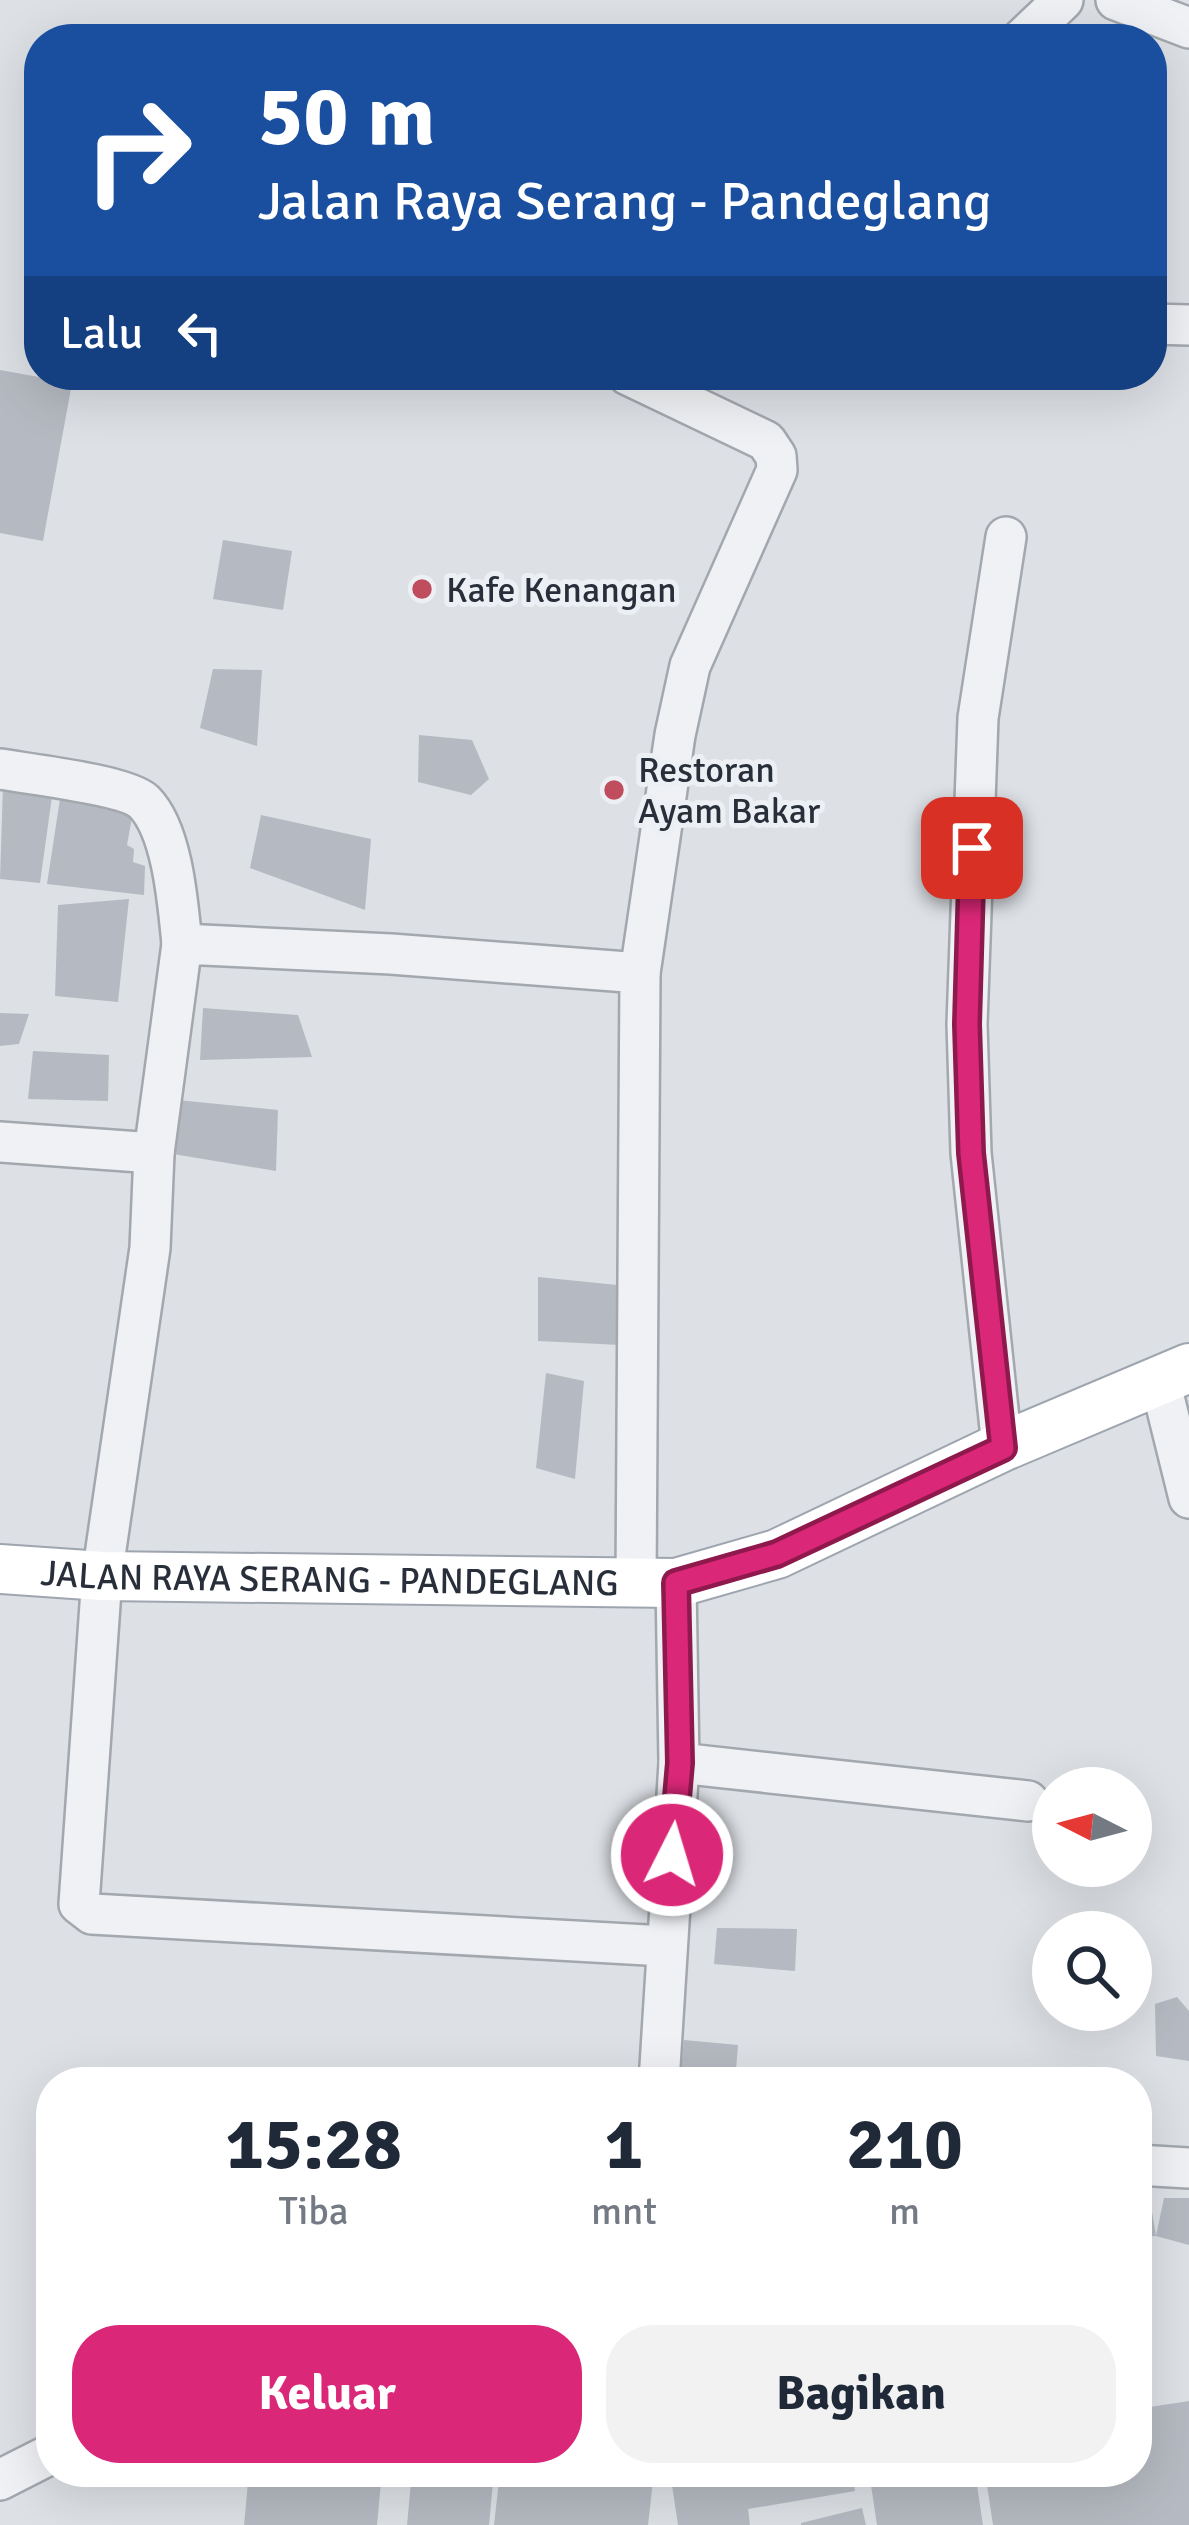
<!DOCTYPE html>
<html lang="id">
<head>
<meta charset="utf-8">
<style>
  body { margin:0; font-family:Signika,sans-serif; background:#f2f2f3; color:#1f2937; height:100vh; display:flex; flex-direction:column; font-size:45px; white-space:nowrap }
  * { box-sizing:border-box; margin:0 }
  p { font-size:39px; color:#747a83 }
  .icon { flex:none; width:66px; height:66px; fill:none; stroke:currentColor; stroke-width:2; stroke-linecap:round; stroke-linejoin:round }
  .map { position:relative; flex:1; overflow:hidden }
  .sheet { position:absolute; left:36px; top:2067px; width:1116px; height:420px; display:flex; flex-direction:column; background:#fff; border-radius:48px; box-shadow:0 12px 48px #0002 }
  .sheet>* { flex:none }
  .hud { position:absolute; left:24px; top:24px; width:1143px; height:366px; border-radius:48px; box-shadow:0 12px 48px #0002; background:#1a4fa0; color:#fff; overflow:hidden }
  .needle { width:78px; rotate:276deg }
  .tools { position:absolute; left:1032px; top:1767px; display:grid; gap:24px }
  .tools a { display:grid; place-items:center; width:120px; height:120px; border-radius:50%; background:#fff; box-shadow:0 12px 48px #0002; font-size:60px }
  .pin { position:absolute; display:grid; place-items:center; width:102px; height:102px; color:#fff; margin:-51px; border-radius:24px; box-shadow:0 6px 18px #0006 }
  .me { position:absolute; width:132px; margin:-66px; rotate:5deg; stroke-linejoin:round; filter:drop-shadow(0 0 9px #0008) }
  .turn { display:flex; align-items:center; gap:42px; height:252px; padding:0 36px; font-size:54px }
  .turn .icon { width:156px; height:156px; stroke-width:2.5 }
  .turn b { display:block; font-size:84px; line-height:102px }
  .then { display:flex; align-items:center; height:114px; padding:0 36px; background:#0003; gap:24px; font-size:45px }
  .eta { display:flex; justify-content:space-evenly; align-items:center; height:204px; text-align:center }
  .eta b { font-size:72px; font-weight:700; line-height:84px }
  .primary-button { display:flex; gap:24px; margin-top:auto; padding:24px 36px }
  .primary-button a { flex:1; height:138px; border-radius:48px; background:#db2777; color:#fff; font-size:48px; font-weight:700; line-height:138px; text-align:center }
  .primary-button a+a { background:#f2f2f3; color:#1f2937 }
  .map>svg:first-child { display:block }
</style>
</head>
<body>
<div class="map">
<svg width="1189" height="2525" viewBox="0 0 1189 2525">
  <rect width="100%" height="100%" fill="#dde0e5"/>
  <g fill="#b5b9c1">
    <path d="M 0,370 L 72,383 L 43,541 L 0,533 Z"/>
    <path d="M 223,540 L 292,551 L 283,610 L 213,599 Z"/>
    <path d="M 213,669 L 262,670 L 257,746 L 200,728 Z"/>
    <path d="M 419,735 L 472,740 L 489,779 L 471,795 L 418,782 Z"/>
    <path d="M 3,785 L 53,789 L 40,883 L 0,879 Z"/>
    <path d="M 69,790 L 101,794 L 103,809 L 133,812 L 127,845 L 134,849 L 133,862 L 145,866 L 144,895 L 47,884 L 60,799 L 68,802 Z"/>
    <path d="M 261,815 L 371,839 L 365,910 L 250,868 Z"/>
    <path d="M 129,899 L 118,1002 L 55,996 L 58,905 Z"/>
    <path d="M 203,1008 L 298,1015 L 312,1057 L 200,1060 Z"/>
    <path d="M 0,1013 L 29,1014 L 19,1044 L 0,1046 Z"/>
    <path d="M 33,1051 L 109,1055 L 108,1101 L 28,1099 Z"/>
    <path d="M 177,1100 L 278,1110 L 276,1171 L 173,1154 Z"/>
    <path d="M 538,1277 L 617,1285 L 621,1345 L 538,1341 Z"/>
    <path d="M 546,1373 L 584,1381 L 575,1479 L 536,1468 Z"/>
    <path d="M 717,1928 L 797,1929 L 795,1971 L 714,1964 Z"/>
    <path d="M 1177,1997 L 1189,2011 L 1189,2061 L 1156,2056 L 1155,2004 Z"/>
    <path d="M 684,2040 L 738,2045 L 735,2082 L 680,2082 Z"/>
    <path d="M 1137,2192 L 1149,2193 L 1156,2236 L 1137,2237 Z"/>
    <path d="M 1164,2198 L 1189,2198 L 1189,2245 L 1156,2236 Z"/>
    <path d="M 1189,2401 L 1189,2525 L 993,2525 L 985,2472 L 1137,2472 L 1137,2409 Z"/>
    <path d="M 249,2472 L 382,2472 L 377,2525 L 244,2525 Z"/>
    <path d="M 412,2472 L 494,2472 L 489,2525 L 407,2525 Z"/>
    <path d="M 500,2472 L 654,2472 L 648,2525 L 494,2525 Z"/>
    <path d="M 670,2472 L 852,2472 L 855,2491 L 748,2509 L 750,2525 L 678,2525 Z"/>
    <path d="M 869,2472 L 975,2472 L 983,2525 L 877,2525 Z"/>
    <path d="M 862,2508 L 866,2525 L 801,2525 L 801,2523 Z"/>
  </g>
  <g fill="none" stroke-linecap="round" stroke-linejoin="round">
    <g stroke="#a3a7ae" stroke-width="44">
      <g id="minor">
        <path d="M 1116,0 L 1189,28"/>
        <path d="M 1022,39 L 1063,0"/>
        <path d="M 1152,324 L 1189,325"/>
        <path d="M 628,375 L 766,441 L 776,456 L 777,470 L 690,666 L 675,735 L 640,973"/>
        <path d="M 0,769 C 28,774 127,785 144,802 C 173,831 178,905 182,944"/>
        <path d="M 0,1142 L 154,1153"/>
        <path d="M 1160,1381 L 1189,1498"/>
        <path d="M 1002,1447 L 971,1153 L 967,1024 L 978,718 L 1006,537"/>
        <path d="M 636,1584 L 640,973 L 391,954 L 182,944 L 154,1153 L 150,1248 L 102,1576 L 79,1904 L 92,1914 L 665,1946"/>
        <path d="M 679,1763 L 1028,1801"/>
        <path d="M 659,2082 L 679,1763 L 676,1583"/>
        <path d="M 1137,2165 L 1189,2168"/>
        <path d="M 0,2480 L 51,2454"/>
      </g>
    </g>
    <g stroke="#9ea5af" stroke-width="52">
      <g id="major">
        <path id="s1" d="M 0,1569 L 102,1576 L 676,1583 L 777,1554 L 1002,1447 L 1189,1368"/>
      </g>
    </g>
    <use href="#minor" stroke="#eff1f4" stroke-width="39"/>
    <use href="#major" stroke="#fff" stroke-width="48"/>
  </g>
  <g fill="none" stroke-linecap="round" stroke-linejoin="round">
    <g stroke="#8e194d" stroke-width="30">
      <path id="route" d="M 672,1855 L 680,1763 L 676,1583 L 777,1554 L 1003,1448 L 971,1153 L 967,1024 L 972,848"/>
    </g>
    <use href="#route" stroke="#db2777" stroke-width="21"/>
  </g>
  <g fill="#bf4d5e" stroke="#eceff3" stroke-width="4.5">
    <circle cx="422" cy="589" r="12"/>
    <circle cx="614" cy="790" r="12"/>
  </g>
  <g text-anchor="middle" stroke-width="10" stroke-linejoin="round" paint-order="stroke">
    <g font-size="36" fill="#282f3a" stroke="#eceff3" text-anchor="start">
      <text x="446" y="602">Kafe Kenangan</text>
      <text x="638" y="782">Restoran<tspan x="638" dy="41">Ayam Bakar</tspan></text>
    </g>
    <g font-size="36" fill="#282f3a" stroke="#eceff3">
      <text dy="13" stroke="none"><textPath href="#s1" startOffset="330">JALAN RAYA SERANG - PANDEGLANG</textPath></text>
    </g>
  </g>
</svg>
<div class="tools">
<a><svg class="needle" viewBox="-14 -14 28 28"><path d="M0-13l5 13h-10z" fill="#e53935"/><path d="M0 13l5-13h-10z" fill="#747a83"/></svg></a>
<a><svg class="icon" aria-label="search" viewBox="0 0 24 24"><circle cx="10" cy="10" r="6"/><path d="M15 15l6 6"/></svg></a>
</div>
<div class="pin" style="left:972px;top:848px;background:#d93025"><svg class="icon" aria-label="arrive" viewBox="0 0 24 24"><path d="M6 21V4h12l-3 4 3 4H6"/></svg></div>
<svg class="me" style="left:672px;top:1855px" viewBox="-20 -20 40 40"><circle r="17" fill="#db2777" stroke="#fff" stroke-width="3"/><path d="M0-11L8 9 0 5-8 9z" fill="#fff"/></svg>
<div class="hud">
<div class="turn"><svg class="icon" aria-label="right" viewBox="0 0 24 24"><path d="M7 20v-9h11M14 6l5 5-5 5"/></svg><div><b>50 m</b>Jalan Raya Serang - Pandeglang</div></div>
<div class="then">Lalu<svg class="icon" aria-label="left" viewBox="0 0 24 24"><path d="M17 20v-9H6M10 6l-5 5 5 5"/></svg></div>
</div>
<section class="sheet">
<div class="eta">
<div><b>15:28</b><p>Tiba</p></div>
<div><b>1</b><p>mnt</p></div>
<div><b>210</b><p>m</p></div>
</div>
<div class="primary-button"><a>Keluar</a><a>Bagikan</a></div>
</section>
</div>
</body>
</html>
